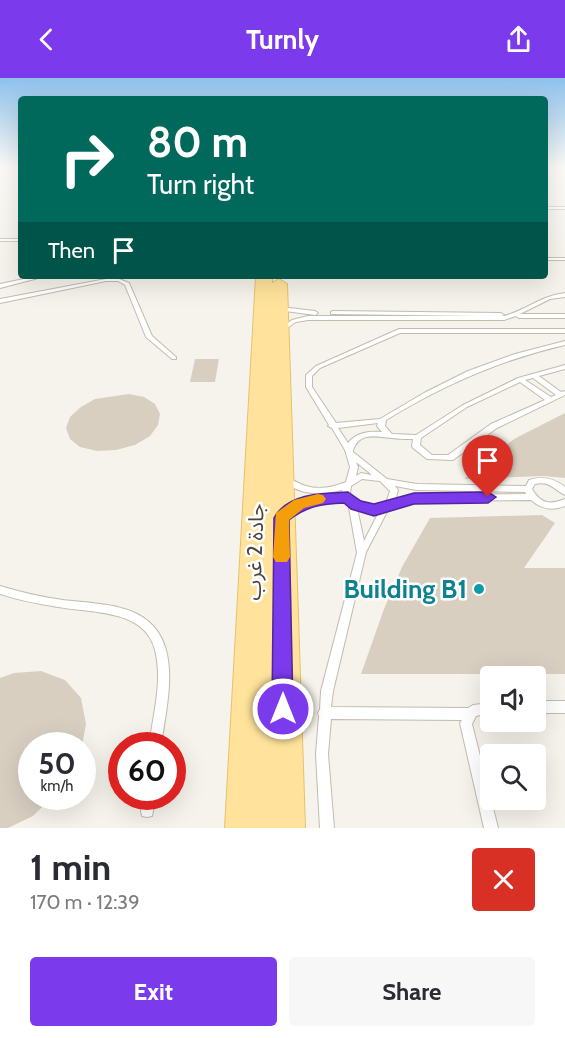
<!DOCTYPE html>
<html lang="en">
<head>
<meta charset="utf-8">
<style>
  body { margin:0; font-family:Cabin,"Noto Sans Arabic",sans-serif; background:#f7f7f7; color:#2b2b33; height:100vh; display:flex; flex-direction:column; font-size:22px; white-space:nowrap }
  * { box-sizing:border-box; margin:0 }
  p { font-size:20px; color:#7c7c81 }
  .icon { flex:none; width:33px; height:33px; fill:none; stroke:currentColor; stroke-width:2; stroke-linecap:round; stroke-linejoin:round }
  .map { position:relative; height:750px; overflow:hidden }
  .panel { display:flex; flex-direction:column; background:#fff; flex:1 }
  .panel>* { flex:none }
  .banner { position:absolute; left:18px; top:18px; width:530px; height:183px; border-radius:6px; box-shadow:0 6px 24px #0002; background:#00695c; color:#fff; overflow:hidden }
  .fabs { position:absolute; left:480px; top:588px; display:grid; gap:12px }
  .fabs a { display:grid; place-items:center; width:66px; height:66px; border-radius:6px; background:#fff; box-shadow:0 6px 24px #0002; font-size:30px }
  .speed { position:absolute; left:18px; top:654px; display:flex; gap:12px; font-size:30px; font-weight:700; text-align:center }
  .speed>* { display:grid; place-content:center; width:78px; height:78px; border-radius:50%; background:#fff; box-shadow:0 6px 24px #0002; line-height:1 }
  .speed small { font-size:15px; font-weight:400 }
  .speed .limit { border:9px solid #d22; background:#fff; color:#111 }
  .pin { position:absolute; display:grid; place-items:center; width:51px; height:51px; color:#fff; margin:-62px -26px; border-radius:50% 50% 50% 0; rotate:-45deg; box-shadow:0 0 6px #0007 }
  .pin .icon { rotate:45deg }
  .me { position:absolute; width:66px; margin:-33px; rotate:0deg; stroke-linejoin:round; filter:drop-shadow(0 0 4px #0008) }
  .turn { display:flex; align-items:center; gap:21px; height:126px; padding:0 30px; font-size:27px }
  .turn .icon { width:78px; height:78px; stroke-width:2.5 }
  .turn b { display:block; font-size:42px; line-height:51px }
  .then { display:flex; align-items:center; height:57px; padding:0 30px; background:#0003; gap:12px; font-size:22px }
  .round { display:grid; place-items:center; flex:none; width:63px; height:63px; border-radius:6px; background:#f7f7f7 }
  .overview { display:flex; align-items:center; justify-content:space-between; height:102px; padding:0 30px }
  h1 { font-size:36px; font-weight:700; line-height:45px }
  .button { display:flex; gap:12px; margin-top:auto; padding:12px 30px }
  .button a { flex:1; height:69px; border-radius:6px; background:#7c3aed; color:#fff; font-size:24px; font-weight:700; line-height:69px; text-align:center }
  .button a+a { background:#f7f7f7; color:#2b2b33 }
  header { display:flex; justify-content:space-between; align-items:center; height:78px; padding:0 30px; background:#7c3aed; color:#fff; font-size:27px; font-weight:700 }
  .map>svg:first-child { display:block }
</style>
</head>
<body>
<header><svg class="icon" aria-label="back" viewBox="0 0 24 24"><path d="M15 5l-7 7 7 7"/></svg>Turnly<svg class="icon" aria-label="share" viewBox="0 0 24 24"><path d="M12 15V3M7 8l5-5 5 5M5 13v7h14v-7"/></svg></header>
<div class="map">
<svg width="565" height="750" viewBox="0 0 565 750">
  <rect width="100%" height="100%" fill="#f6f3ec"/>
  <g fill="#d8cfc1">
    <path d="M 195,281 L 219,281 L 215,304 L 190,304 Z"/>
    <path d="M 129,316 L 144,319 L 155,326 L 160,336 L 158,347 L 150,358 L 135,367 L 116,372 L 97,373 L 80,369 L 70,361 L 66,350 L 70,339 L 81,329 L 95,321 Z"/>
    <path d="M 565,335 L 565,400 L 544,398 L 464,401 L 514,361 Z"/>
    <path d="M 542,437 L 555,445 L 524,490 L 565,490 L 565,596 L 361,596 L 384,531 L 402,489 L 430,440 Z"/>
    <path d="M 41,593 L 65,602 L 81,620 L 86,646 L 82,668 L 32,668 L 32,718 L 53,718 L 33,738 L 8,750 L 0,750 L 0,600 L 14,595 Z"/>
  </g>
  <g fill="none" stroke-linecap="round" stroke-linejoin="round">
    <g stroke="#c2bbae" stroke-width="2">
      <g id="lane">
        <rect x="544" y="129" width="21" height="2"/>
        <rect x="0" y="161" width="21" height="2"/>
        <rect x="544" y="180" width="21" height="2"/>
        <path d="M 38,198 L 46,198 L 0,210 L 0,206 Z"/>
        <path d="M 106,201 L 119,201 L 129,205 L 152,258 L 176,279 L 176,281 L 172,281 L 146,259 L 125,207 L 118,203 L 106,203 L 0,225 L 0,221 Z"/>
        <path d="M 565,215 L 565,219 L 550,221 L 520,236 L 565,236 L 565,240 L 519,240 L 516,238 L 504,242 L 308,242 L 296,244 L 284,252 L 282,253 L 279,251 L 292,242 L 308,238 L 478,238 L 331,236 L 331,234 L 333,233 L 501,235 L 504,237 L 502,238 L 504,238 C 527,232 540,218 565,215 Z"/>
        <path d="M 280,229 L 315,233 L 318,235 L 315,237 L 278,232 L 278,230 Z"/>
        <path d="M 399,251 L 565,251 L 565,255 L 400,255 L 320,290 L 312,298 L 312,309 L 336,345 L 380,341 L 424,315 L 468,293 L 515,276 L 565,263 L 565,267 C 500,282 443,307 386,342 L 385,348 L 392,356 L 416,357 L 463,327 L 518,300 L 565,287 L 565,291 L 539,298 L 561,314 L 565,313 L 565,317 L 497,350 L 453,382 L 427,381 L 413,370 L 412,368 L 413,361 C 406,361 399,361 392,360 C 377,359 360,353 353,372 L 353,374 L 387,401 L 417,406 L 526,408 L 529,402 C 543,398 554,400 565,409 L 565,417 C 553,411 550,403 535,406 L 532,411 C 541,426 550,427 565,421 L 565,428 C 552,433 541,431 531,422 L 423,423 L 389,430 L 366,474 L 333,613 L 331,629 L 468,630 L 473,627 L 490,625 L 490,635 L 476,638 L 472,646 L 498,750 L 484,750 L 460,645 L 462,642 L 331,641 L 328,676 L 334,750 L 320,750 L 316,676 L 319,638 L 318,635 L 320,631 L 321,613 L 357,475 L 348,424 L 346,422 L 312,425 L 287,437 L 284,436 L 283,434 L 284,432 L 311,419 L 343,416 L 342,412 C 322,417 299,418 283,402 L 284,400 L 287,399 C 293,402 299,406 306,408 C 319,412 334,409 346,404 L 350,389 L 345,372 L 332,350 L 328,348 L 329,347 L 306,309 L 306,297 L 316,288 ZM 533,300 L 556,317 L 551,319 L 525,302 ZM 520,304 L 545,322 L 491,346 L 448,377 L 432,377 L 420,367 L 421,360 L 467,329 ZM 378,345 L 377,348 L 382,354 C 369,353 357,354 348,365 L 338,350 ZM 356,384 L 372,397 L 361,395 L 356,398 L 358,389 ZM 362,401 L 380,403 L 390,413 L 386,425 C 370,429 361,431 350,415 L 351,408 ZM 395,408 L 417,412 L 525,414 L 526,416 L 423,417 L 395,423 L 398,412 ZM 357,430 L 368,435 L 380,432 L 364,463 Z"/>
        <path d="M 0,508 C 20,514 41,519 63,522 C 102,527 153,524 166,572 C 174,602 165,638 161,668 L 149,668 C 153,637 163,603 155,572 C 145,531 91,535 58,529 C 38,526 19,522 0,516 Z"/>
        <rect x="536" y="623" width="29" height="12"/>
        <path d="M 143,718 L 155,718 L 153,733 L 152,738 L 147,739 L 142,738 L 141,733 Z"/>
      </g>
    </g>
    <g stroke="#e6c16a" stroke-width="2">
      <path id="primary" d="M 256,198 L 272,198 L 272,205 L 279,201 L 287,206 L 305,750 L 225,750 Z"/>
    </g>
    <use href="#lane" fill="#fff" fill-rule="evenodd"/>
    <use href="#primary" fill="#ffe39c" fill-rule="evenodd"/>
  </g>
  <linearGradient id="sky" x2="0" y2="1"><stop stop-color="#8fc1ec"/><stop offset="0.46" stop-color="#fbfaf6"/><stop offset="1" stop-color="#fbfaf6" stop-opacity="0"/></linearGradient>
  <rect width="565" height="193" fill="url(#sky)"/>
  <path fill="#7c3aed" stroke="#51269a" stroke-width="1.5" d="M 348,414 L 361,423 L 374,426 L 414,415 L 488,414 L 496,419 L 488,425 L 414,426 L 374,438 L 351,431 L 344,425 C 322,426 307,428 289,442 L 293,631 L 290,638 L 283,641 L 275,638 L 272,631 L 274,440 C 287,415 324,415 348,414 Z"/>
  <path fill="#f59e0b" d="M 318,416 L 323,417 L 326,421 L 323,425 L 304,430 L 289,442 L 290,479 L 287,484 L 276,484 L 273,479 L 276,435 L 294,422 Z"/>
  <circle fill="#0f9aa8" stroke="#fff" stroke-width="2" cx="479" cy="511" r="6"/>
  <g text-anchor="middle" stroke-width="5" stroke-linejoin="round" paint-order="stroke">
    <g font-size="21" fill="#4b4439" stroke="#fff">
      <text transform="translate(255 474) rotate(-88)" y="7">جادة 2 غرب</text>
    </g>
    <g font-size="26" font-weight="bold" fill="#0d838f" stroke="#fff" text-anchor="end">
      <text x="467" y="520">Building B1</text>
    </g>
  </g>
</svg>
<div class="fabs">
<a><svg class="icon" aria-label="sound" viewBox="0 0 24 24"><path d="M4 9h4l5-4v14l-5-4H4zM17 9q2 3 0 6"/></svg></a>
<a><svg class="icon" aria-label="search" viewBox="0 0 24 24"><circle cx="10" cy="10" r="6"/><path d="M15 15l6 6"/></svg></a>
</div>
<div class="speed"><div>50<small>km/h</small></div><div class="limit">60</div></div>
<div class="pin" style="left:488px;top:419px;background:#d93025"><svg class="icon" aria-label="arrive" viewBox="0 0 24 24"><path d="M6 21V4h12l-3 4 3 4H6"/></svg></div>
<svg class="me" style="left:283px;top:631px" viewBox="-20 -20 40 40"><circle r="17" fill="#7c3aed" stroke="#fff" stroke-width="3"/><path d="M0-11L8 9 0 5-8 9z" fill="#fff"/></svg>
<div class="banner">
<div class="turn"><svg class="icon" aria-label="right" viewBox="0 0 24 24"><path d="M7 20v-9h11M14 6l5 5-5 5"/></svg><div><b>80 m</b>Turn right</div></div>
<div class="then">Then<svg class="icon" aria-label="arrive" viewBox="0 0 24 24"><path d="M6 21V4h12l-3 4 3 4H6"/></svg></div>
</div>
</div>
<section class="panel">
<div class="overview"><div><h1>1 min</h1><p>170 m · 12:39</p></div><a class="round" style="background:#d93025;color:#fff"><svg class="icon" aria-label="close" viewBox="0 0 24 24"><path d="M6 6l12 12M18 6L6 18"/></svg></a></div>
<div class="button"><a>Exit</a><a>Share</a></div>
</section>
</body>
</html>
